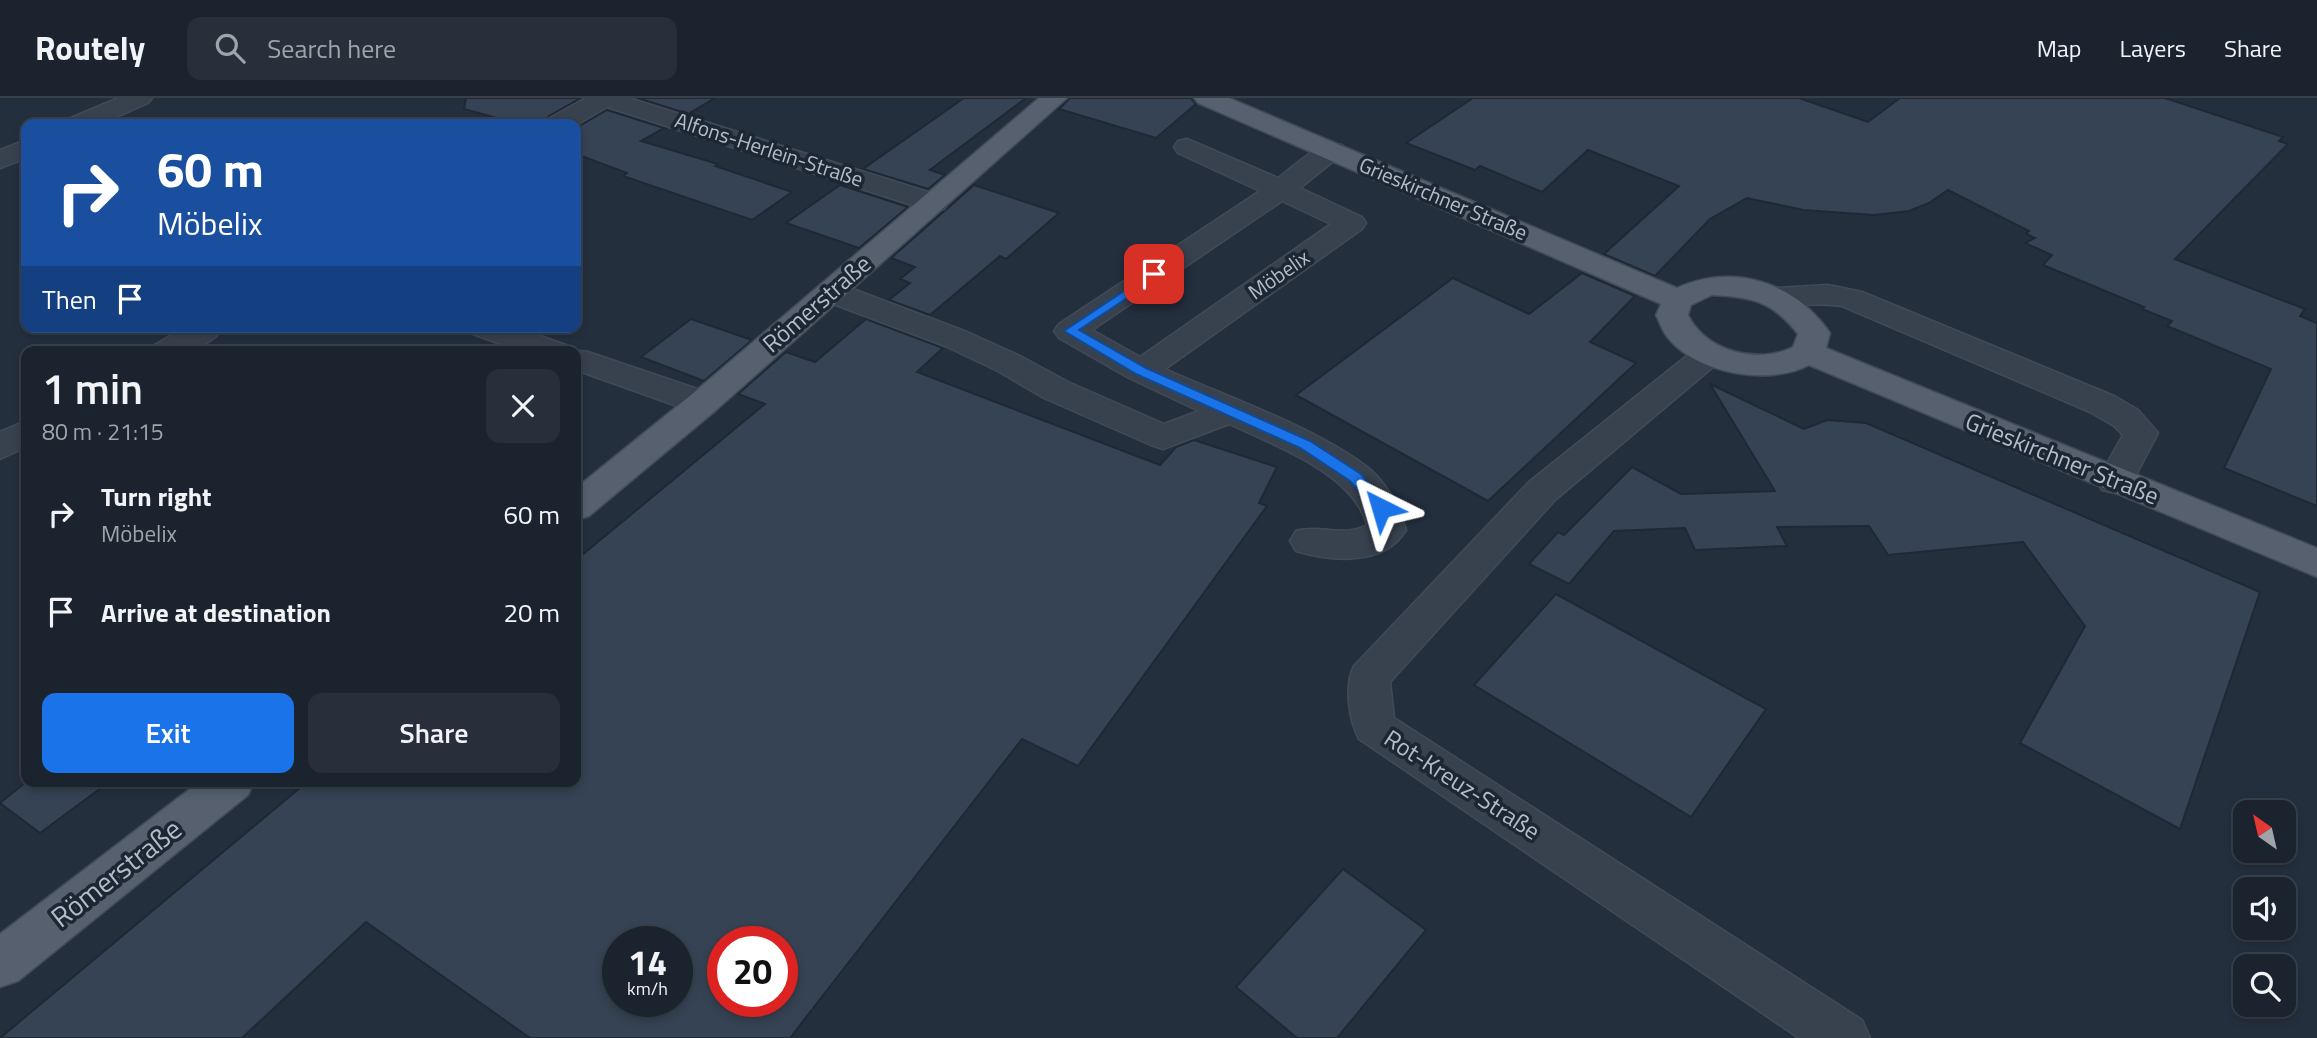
<!DOCTYPE html>
<html lang="en">
<head>
<meta charset="utf-8">
<style>
  body { margin:0; font-family:"Titillium Web",sans-serif; background:#282f3a; color:#f1f3f6; height:100vh; display:flex; flex-direction:column; font-size:26px; white-space:nowrap }
  * { box-sizing:border-box; margin:0 }
  p { font-size:23px; color:#a0a4aa }
  .icon { flex:none; width:38px; height:38px; fill:none; stroke:currentColor; stroke-width:2; stroke-linecap:round; stroke-linejoin:round }
  .map { position:relative; flex:1; overflow:hidden }
  .sheet { position:absolute; left:21px; top:248px; width:560px; height:441px; display:flex; flex-direction:column; background:#1b232e; border-radius:14px; box-shadow:0 4px 10px #0003,0 0 0 2px #39404a }
  .sheet>* { flex:none }
  .guide { position:absolute; left:21px; top:21px; width:560px; height:214px; border-radius:14px; box-shadow:0 4px 10px #0003,0 0 0 2px #39404a; background:#1a4fa0; color:#fff; overflow:hidden }
  .needle { width:46px; rotate:326deg }
  .buttons { position:absolute; left:2233px; top:702px; display:grid; gap:14px }
  .buttons a { display:grid; place-items:center; width:63px; height:63px; border-radius:14px; background:#1b232e; box-shadow:0 4px 10px #0003,0 0 0 2px #39404a; font-size:35px }
  .speed { position:absolute; left:602px; top:828px; display:flex; gap:14px; font-size:35px; font-weight:700; text-align:center }
  .speed>* { display:grid; place-content:center; width:91px; height:91px; border-radius:50%; background:#1b232e; box-shadow:0 4px 10px #0003,0 0 0 2px #39404a; line-height:1 }
  .speed small { font-size:18px; font-weight:400 }
  .speed .limit { border:10px solid #d22; background:#fff; color:#111 }
  .pin { position:absolute; display:grid; place-items:center; width:60px; height:60px; color:#fff; margin:-30px; border-radius:14px; box-shadow:0 4px 10px #0006 }
  .me { position:absolute; width:77px; margin:-38px; rotate:320deg; stroke-linejoin:round; filter:drop-shadow(0 0 5px #0008) }
  .turn { display:flex; align-items:center; gap:24px; height:147px; padding:0 21px; font-size:32px }
  .turn .icon { width:91px; height:91px; stroke-width:2.5 }
  .turn b { display:block; font-size:49px; line-height:60px }
  .then { display:flex; align-items:center; height:66px; padding:0 21px; background:#0003; gap:14px; font-size:26px }
  .round { display:grid; place-items:center; flex:none; width:74px; height:74px; border-radius:14px; background:#282f3a }
  .summary { display:flex; align-items:center; justify-content:space-between; height:119px; padding:0 21px }
  h1 { font-size:42px; font-weight:600; line-height:52px }
  .action { display:flex; gap:14px; margin-top:auto; padding:14px 21px }
  .action a { flex:1; height:80px; border-radius:14px; background:#1a73e8; color:#fff; font-size:28px; font-weight:600; line-height:80px; text-align:center }
  .action a+a { background:#282f3a; color:#f1f3f6 }
  ul { padding:0; list-style:none }
  li { display:flex; align-items:center; gap:21px; height:98px; padding:0 21px }
  li div { flex:1 }
  li b { display:block; font-size:26px }
  li em { font-style:normal }
  header { display:flex; align-items:center; gap:42px; box-sizing:border-box; height:98px; padding:0 35px; background:#1b232e; border-bottom:2px solid #39404a }
  header strong { font-size:33px }
  nav { display:flex; gap:38px; margin-inline-start:auto; font-size:24px }
  .search { width:490px; height:63px; background:#282f3a; display:flex; align-items:center; gap:18px; box-sizing:border-box; padding:0 24px; border-radius:14px; color:#a0a4aa; font-size:26px }
  .map>svg:first-child { display:block }
</style>
</head>
<body>
<header>
<strong>Routely</strong>
<div class="search"><svg class="icon" aria-label="search" viewBox="0 0 24 24"><circle cx="10" cy="10" r="6"/><path d="M15 15l6 6"/></svg>Search here</div>
<nav><a>Map</a><a>Layers</a><a>Share</a></nav>
</header>
<div class="map">
<svg width="2317" height="940" viewBox="0 0 2317 940">
  <rect width="100%" height="100%" fill="#242f3e"/>
  <g fill="#364354" stroke="#1f2835" stroke-width="2" fill-rule="evenodd">
    <path d="M 466,0 L 581,0 L 549,18 L 543,26 L 518,26 L 464,11 Z"/>
    <path d="M 638,0 L 715,0 L 688,16 Z"/>
    <path d="M 964,0 L 1026,0 L 930,72 L 945,77 L 928,91 L 863,71 Z"/>
    <path d="M 1070,0 L 1191,0 L 1196,6 L 1156,40 L 1059,11 Z"/>
    <path d="M 1473,0 L 1799,0 L 1868,24 L 1900,0 L 2165,0 L 2283,39 L 2279,43 L 2288,46 L 2175,161 L 2305,211 L 2300,218 L 2317,225 L 2317,408 L 2224,370 L 2271,271 L 2167,228 L 2172,223 L 2142,211 L 2144,209 L 2043,167 L 2052,157 L 2025,145 L 2035,140 L 2026,136 L 2029,133 L 1948,92 L 1929,105 L 1909,113 L 1874,117 L 1803,112 L 1747,100 L 1710,121 L 1655,178 L 1604,156 L 1679,88 L 1588,52 L 1542,94 L 1480,68 L 1475,72 L 1406,45 Z"/>
    <path d="M 607,12 L 664,30 L 641,43 L 718,66 L 715,68 L 792,94 L 752,122 L 623,78 L 627,75 L 576,56 L 576,30 Z"/>
    <path d="M 840,87 L 908,109 L 859,150 L 786,125 Z"/>
    <path d="M 974,87 L 1059,115 L 1006,161 L 1000,158 L 930,217 L 889,202 L 910,185 L 900,181 L 915,169 L 891,160 Z"/>
    <path d="M 1582,175 L 1635,198 L 1590,244 L 1636,265 L 1488,403 L 1296,297 L 1453,180 L 1529,216 Z"/>
    <path d="M 691,221 L 752,242 L 704,283 L 641,259 Z"/>
    <path d="M 866,221 L 943,250 L 917,274 L 1160,367 L 1176,349 L 1194,342 L 1277,369 L 1259,405 L 1267,408 L 1078,668 L 1022,641 L 790,940 L 530,940 L 366,824 L 242,940 L 0,940 L 307,684 L 576,684 L 576,462 L 765,306 L 738,296 L 786,254 L 815,264 ZM 618,844 L 677,844 L 677,903 L 618,903 ZM 723,844 L 782,844 L 782,903 L 723,903 Z"/>
    <path d="M 1710,286 L 1804,331 L 1827,322 L 1866,325 L 2260,494 L 2180,731 L 2020,645 L 2085,528 L 2023,444 L 1888,457 L 1869,428 L 1777,429 L 1787,448 L 1695,452 L 1685,430 L 1614,433 L 1569,486 L 1529,466 L 1558,434 L 1564,437 L 1632,369 L 1681,396 L 1775,393 Z"/>
    <path d="M 1556,496 L 1766,611 L 1691,719 L 1474,587 Z"/>
    <path d="M 26,684 L 109,684 L 40,735 L 0,705 Z"/>
    <path d="M 1343,771 L 1426,832 L 1337,940 L 1297,940 L 1236,889 Z"/>
  </g>
  <g fill="none" stroke-linecap="round" stroke-linejoin="round">
    <g stroke="#414a57" stroke-width="3">
      <g id="minor">
        <path d="M 118,0 L 152,0 L 148,5 L 101,26 L 67,26 L 71,20 Z"/>
        <path d="M 586,0 L 629,0 L 944,99 L 948,105 L 944,111 L 934,113 L 924,111 L 607,9 L 576,27 L 546,26 L 550,20 Z"/>
        <path d="M 1187,41 L 1278,80 C 1296,67 1319,42 1342,47 L 1346,53 L 1300,90 L 1362,119 L 1366,125 L 1362,131 L 1165,271 C 1227,299 1315,329 1367,369 C 1387,385 1399,409 1406,432 C 1384,469 1330,463 1296,453 L 1290,443 L 1296,433 C 1320,426 1344,440 1367,427 C 1353,375 1274,347 1229,326 L 1163,351 L 1151,347 L 1044,300 L 996,272 L 945,248 L 820,201 L 816,194 L 820,187 L 831,185 L 842,187 L 967,234 L 1020,258 L 1068,284 L 1164,326 L 1199,313 L 1129,280 L 1059,240 L 1054,233 L 1059,226 L 1260,93 L 1178,55 L 1174,49 L 1178,43 ZM 1282,103 L 1331,126 L 1140,259 L 1092,232 Z"/>
        <path d="M 26,42 L 26,60 L 0,70 L 0,52 Z"/>
        <path d="M 1828,187 L 1862,194 L 2114,298 L 2138,312 L 2158,335 L 2128,392 L 2115,395 L 2102,392 L 2097,383 L 2123,337 L 2114,328 L 2090,314 L 1842,208 C 1816,203 1789,211 1763,205 L 1759,198 L 1763,191 Z"/>
        <path d="M 185,229 L 224,229 C 206,255 177,254 150,254 L 155,247 Z"/>
        <path d="M 468,229 L 515,229 L 566,247 L 570,252 L 588,254 L 715,297 L 720,305 L 715,313 L 703,316 L 691,313 L 576,272 L 576,254 L 523,254 L 473,236 Z"/>
        <path d="M 1709,246 L 1720,249 L 1725,256 L 1720,263 L 1555,402 L 1390,584 L 1394,620 L 1862,922 L 1870,940 L 1799,940 L 1359,641 C 1349,622 1344,588 1354,568 L 1529,384 L 1698,249 Z"/>
        <path d="M 26,323 L 26,349 L 0,361 L 0,334 Z"/>
      </g>
    </g>
    <g stroke="#414a57" stroke-width="3">
      <g id="major">
        <path d="M 1039,0 L 1067,0 L 715,313 L 589,418 L 576,422 L 576,390 L 691,297 Z"/>
        <path d="M 1194,0 L 1229,0 L 1677,190 C 1734,164 1795,185 1830,235 L 1826,250 L 2317,450 L 2317,479 L 1809,267 C 1770,288 1698,276 1669,241 C 1663,235 1660,225 1656,217 L 1661,206 L 1198,5 ZM 1712,197 C 1752,199 1772,203 1798,236 L 1793,249 C 1758,267 1705,253 1688,217 L 1691,207 Z"/>
        <path d="M 199,684 L 254,684 L 248,697 L 18,883 L 0,889 L 0,836 Z"/>
      </g>
    </g>
    <use href="#minor" fill="#38414e" fill-rule="evenodd"/>
    <use href="#major" fill="#56606e" fill-rule="evenodd"/>
  </g>
  <path fill="#1a73e8" stroke="#114b97" stroke-width="2" d="M 1154,173 L 1159,174 L 1159,179 L 1079,232 L 1146,270 L 1310,343 L 1361,376 L 1386,406 L 1389,410 L 1386,413 L 1376,413 L 1350,383 L 1300,350 L 1136,276 L 1064,233 Z"/>
  <g text-anchor="middle" stroke-width="7" stroke-linejoin="round" paint-order="stroke">
    <g font-size="21" fill="#b4bcc9" stroke="#1d2633">
      <text transform="translate(769 52) rotate(18)" y="7">Alfons-Herlein-Straße</text>
      <text transform="translate(1443 101) rotate(23)" y="7">Grieskirchner Straße</text>
      <text transform="translate(1279 177) rotate(-35)" y="7">Möbelix</text>
    </g>
    <g font-size="24" fill="#b4bcc9" stroke="#1d2633">
      <text transform="translate(817 206) rotate(-41)" y="8">Römerstraße</text>
      <text transform="translate(2062 361) rotate(22)" y="8">Grieskirchner Straße</text>
      <text transform="translate(1462 687) rotate(33)" y="8">Rot-Kreuz-Straße</text>
    </g>
    <g font-size="28" fill="#b4bcc9" stroke="#1d2633">
      <text transform="translate(116 775) rotate(-38)" y="10">Römerstraße</text>
    </g>
  </g>
</svg>
<div class="buttons">
<a><svg class="needle" viewBox="-14 -14 28 28"><path d="M0-13l5 13h-10z" fill="#e53935"/><path d="M0 13l5-13h-10z" fill="#a0a4aa"/></svg></a>
<a><svg class="icon" aria-label="sound" viewBox="0 0 24 24"><path d="M4 9h4l5-4v14l-5-4H4zM17 9q2 3 0 6"/></svg></a>
<a><svg class="icon" aria-label="search" viewBox="0 0 24 24"><circle cx="10" cy="10" r="6"/><path d="M15 15l6 6"/></svg></a>
</div>
<div class="speed"><div>14<small>km/h</small></div><div class="limit">20</div></div>
<div class="pin" style="left:1154px;top:176px;background:#d93025"><svg class="icon" aria-label="arrive" viewBox="0 0 24 24"><path d="M6 21V4h12l-3 4 3 4H6"/></svg></div>
<svg class="me" style="left:1381px;top:410px" viewBox="-20 -20 40 40"><path d="M0-17L14 15 0 8-14 15z" fill="#1a73e8" stroke="#fff" stroke-width="4"/></svg>
<div class="guide">
<div class="turn"><svg class="icon" aria-label="right" viewBox="0 0 24 24"><path d="M7 20v-9h11M14 6l5 5-5 5"/></svg><div><b>60 m</b>Möbelix</div></div>
<div class="then">Then<svg class="icon" aria-label="arrive" viewBox="0 0 24 24"><path d="M6 21V4h12l-3 4 3 4H6"/></svg></div>
</div>
<section class="sheet">
<div class="summary"><div><h1>1 min</h1><p>80 m · 21:15</p></div><a class="round"><svg class="icon" aria-label="close" viewBox="0 0 24 24"><path d="M6 6l12 12M18 6L6 18"/></svg></a></div>
<ul>
<li><svg class="icon" aria-label="right" viewBox="0 0 24 24"><path d="M7 20v-9h11M14 6l5 5-5 5"/></svg><div><b>Turn right</b><p>Möbelix</p></div><em>60 m</em></li>
<li><svg class="icon" aria-label="arrive" viewBox="0 0 24 24"><path d="M6 21V4h12l-3 4 3 4H6"/></svg><div><b>Arrive at destination</b></div><em>20 m</em></li>
</ul>
<div class="action"><a>Exit</a><a>Share</a></div>
</section>
</div>
</body>
</html>
